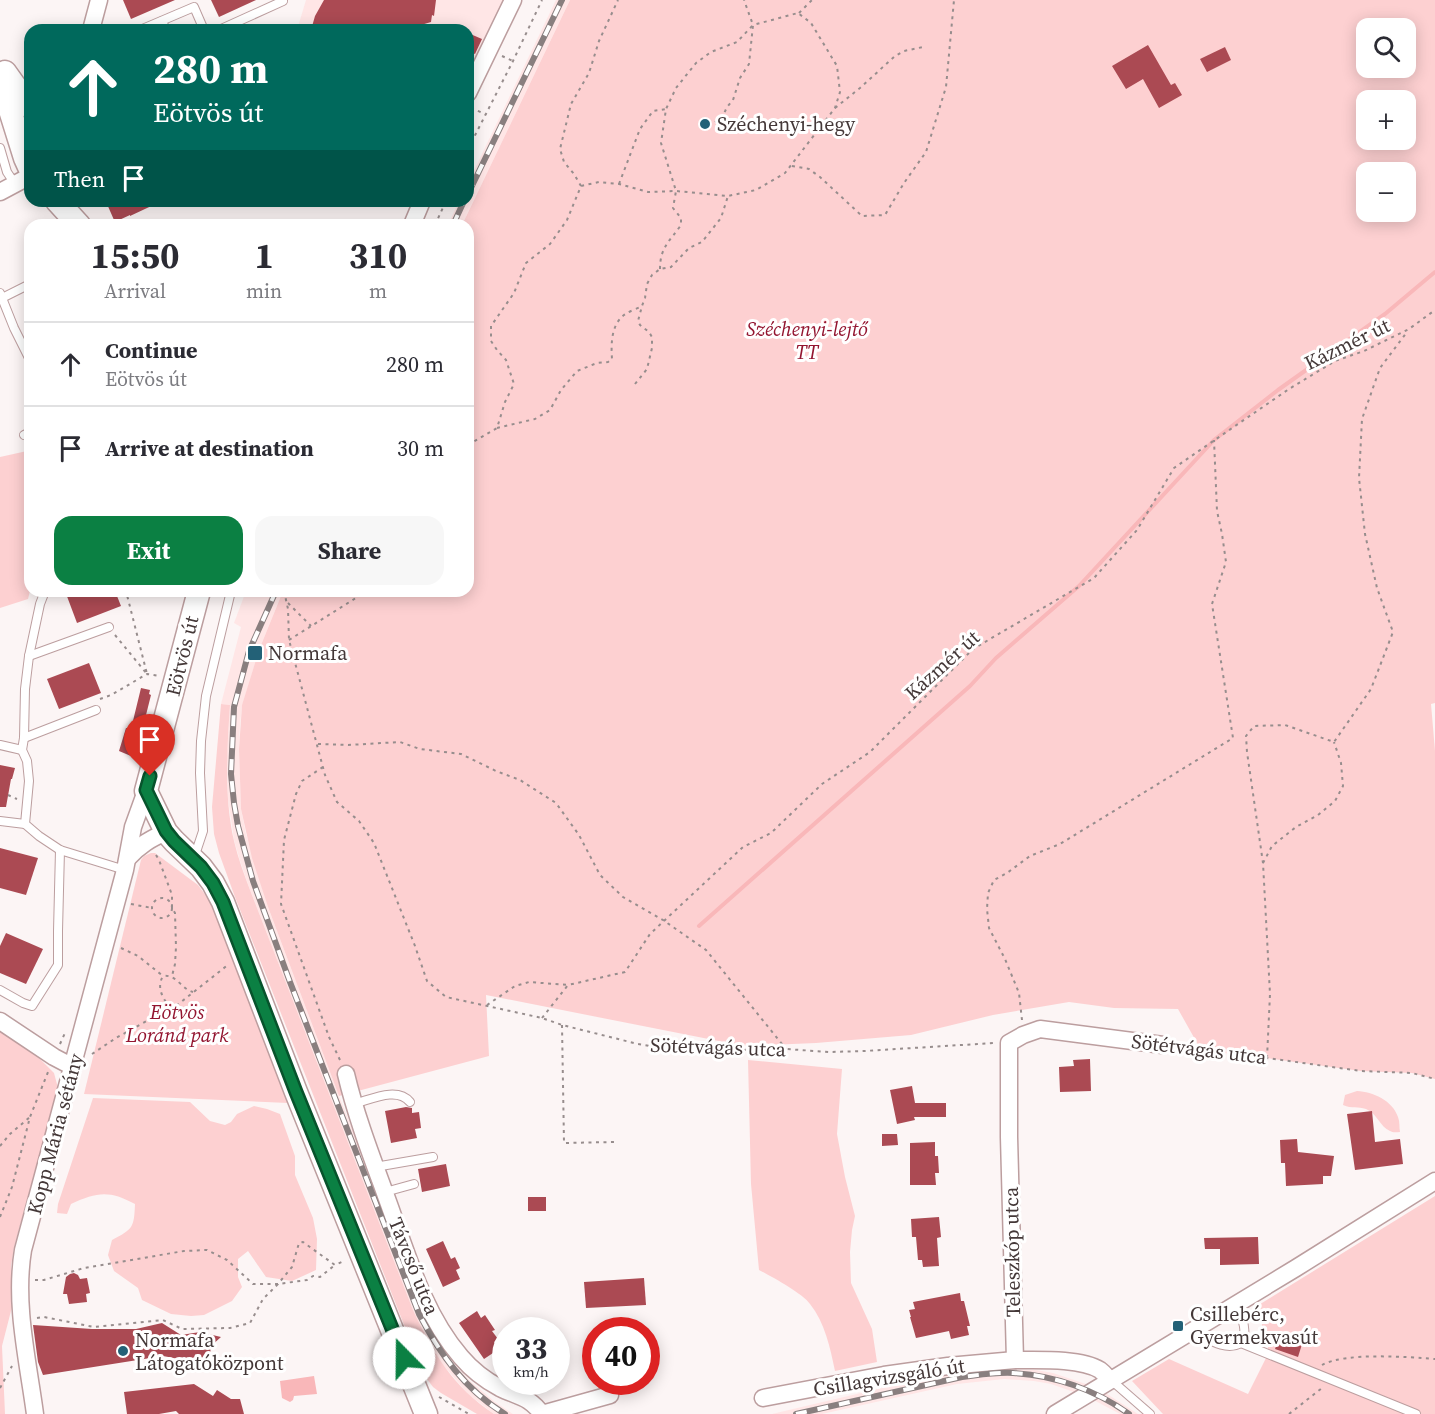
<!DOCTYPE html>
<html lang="en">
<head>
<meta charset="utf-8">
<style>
  body { margin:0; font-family:"Source Serif 4",serif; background:#f7f7f7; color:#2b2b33; height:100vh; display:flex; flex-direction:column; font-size:22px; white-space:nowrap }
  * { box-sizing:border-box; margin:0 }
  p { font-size:20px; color:#7c7c81 }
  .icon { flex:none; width:33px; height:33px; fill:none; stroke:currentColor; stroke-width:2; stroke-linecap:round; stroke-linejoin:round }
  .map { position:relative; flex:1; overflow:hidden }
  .sheet { position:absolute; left:24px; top:219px; width:450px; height:378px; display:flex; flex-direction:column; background:#fff; border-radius:18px; box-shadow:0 3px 15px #0003 }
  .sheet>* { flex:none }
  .guide { position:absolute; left:24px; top:24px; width:450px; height:183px; border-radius:18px; box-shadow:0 3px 15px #0003; background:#00695c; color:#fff; overflow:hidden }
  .tools { position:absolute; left:1356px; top:18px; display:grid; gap:12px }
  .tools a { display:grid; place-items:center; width:60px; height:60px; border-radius:12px; background:#fff; box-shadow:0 3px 15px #0003; font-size:30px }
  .speed { position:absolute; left:492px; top:1317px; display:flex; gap:12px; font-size:30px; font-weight:700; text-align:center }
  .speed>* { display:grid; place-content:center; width:78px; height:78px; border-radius:50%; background:#fff; box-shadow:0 3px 15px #0003; line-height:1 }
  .speed small { font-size:15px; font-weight:400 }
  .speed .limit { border:9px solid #d22; background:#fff; color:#111 }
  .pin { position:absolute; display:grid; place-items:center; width:51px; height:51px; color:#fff; margin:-62px -26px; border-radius:50% 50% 50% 0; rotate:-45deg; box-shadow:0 0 6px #0007 }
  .pin .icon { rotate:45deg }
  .me { position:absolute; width:66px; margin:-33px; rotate:338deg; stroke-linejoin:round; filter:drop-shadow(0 0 4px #0008) }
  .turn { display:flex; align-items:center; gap:21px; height:126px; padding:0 30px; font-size:27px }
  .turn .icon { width:78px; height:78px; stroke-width:2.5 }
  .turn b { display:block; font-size:42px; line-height:51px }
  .then { display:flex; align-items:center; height:57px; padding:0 30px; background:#0003; gap:12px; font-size:22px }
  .eta { display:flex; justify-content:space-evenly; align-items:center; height:102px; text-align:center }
  .eta b { font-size:36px; font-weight:700; line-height:42px }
  .primary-button { display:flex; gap:12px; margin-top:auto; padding:12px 30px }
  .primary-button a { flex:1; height:69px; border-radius:18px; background:#0b8043; color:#fff; font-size:24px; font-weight:700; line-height:69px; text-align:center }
  .primary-button a+a { background:#f7f7f7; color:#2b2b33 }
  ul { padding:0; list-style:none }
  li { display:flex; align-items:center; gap:18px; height:84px; padding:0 30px; border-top:2px solid #e1e1e2 }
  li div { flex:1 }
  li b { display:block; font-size:22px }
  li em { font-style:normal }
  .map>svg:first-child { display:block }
</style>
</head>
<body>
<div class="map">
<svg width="1435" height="1414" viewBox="0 0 1435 1414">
  <rect width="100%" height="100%" fill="#fcf5f5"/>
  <g fill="#ffe6e6">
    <path d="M 306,0 L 506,0 L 468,80 L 468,30 L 297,30 Z"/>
    <path d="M 556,0 L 570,0 L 462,225 L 448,225 L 459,201 L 468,201 L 468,183 Z"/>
    <path d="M 246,591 L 283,591 L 259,650 L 242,706 L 240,725 L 239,749 L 241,809 L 246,834 L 268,907 L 339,1096 L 432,1329 L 454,1364 L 470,1381 L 495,1402 L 513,1414 L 494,1414 L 468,1394 L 439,1360 L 426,1338 L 413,1310 L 250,890 L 240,861 L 234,840 L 228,799 L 227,756 L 230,705 L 221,704 L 241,627 L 234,623 Z"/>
    <path d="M 985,1369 L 1036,1370 L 1053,1373 L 1089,1385 L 1107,1394 L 1138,1414 L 1120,1414 L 1088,1397 L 1051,1384 L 1034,1381 L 1004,1379 L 957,1384 L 822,1414 L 772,1414 L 937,1375 Z"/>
  </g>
  <g fill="#fdd0d1" fill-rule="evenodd">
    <path d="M 570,0 L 1435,0 L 1435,703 L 1431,704 L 1435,751 L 1435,1079 L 1412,1073 L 1361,1071 L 1267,1058 L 1201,1050 L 1178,1009 L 1114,1008 L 1069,1002 L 993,1015 L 911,1035 L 816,1043 L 744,1046 L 486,995 L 489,1056 L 339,1096 L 268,907 L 252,858 L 241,809 L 239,749 L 242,705 L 259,650 L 283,591 L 468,591 L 468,225 L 462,225 ZM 1366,28 L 1406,28 L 1406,68 L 1366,68 ZM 1366,100 L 1406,100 L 1406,140 L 1366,140 ZM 1366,172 L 1406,172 L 1406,212 L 1366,212 Z"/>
    <path d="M 27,451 L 30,459 L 30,591 L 28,599 L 0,608 L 0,457 Z"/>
    <path d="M 221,704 L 230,705 C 227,750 224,797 234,841 C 238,858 244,874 250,890 L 413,1310 C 433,1353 453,1387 494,1414 L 477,1414 L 441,1393 L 433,1387 L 427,1379 L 412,1345 L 235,897 L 219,853 L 214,834 L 212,807 Z"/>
    <path d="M 151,853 L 155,853 L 198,885 L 207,897 L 213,909 L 288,1103 L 84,1094 L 141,860 L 144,856 Z"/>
    <path d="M 0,1031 L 35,1054 L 54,1073 L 58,1088 L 14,1247 L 11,1266 L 12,1307 L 2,1346 L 5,1414 L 0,1414 Z"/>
    <path d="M 748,1060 L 842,1069 L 837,1134 L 845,1177 L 855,1216 L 852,1230 L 850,1252 L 851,1283 L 872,1329 L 877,1362 L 835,1371 C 830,1347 825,1323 810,1304 C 802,1293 772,1277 759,1270 L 751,1184 Z"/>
    <path d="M 1357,1091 C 1373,1092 1392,1100 1398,1117 C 1400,1122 1399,1127 1400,1132 C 1397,1132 1393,1133 1390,1131 C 1380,1127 1377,1113 1366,1109 C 1358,1106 1352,1109 1343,1105 L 1345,1095 Z"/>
    <path d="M 93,1098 L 190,1102 L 210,1121 L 225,1125 L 231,1122 L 237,1114 L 254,1106 L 267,1109 L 280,1114 L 295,1156 L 295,1175 L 313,1218 L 317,1239 L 316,1270 L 292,1281 L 266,1277 L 248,1251 L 238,1259 L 238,1277 L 242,1287 L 232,1301 L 204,1315 L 191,1316 L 171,1314 L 142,1300 L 138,1288 L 114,1271 L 108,1255 L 112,1240 C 133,1229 134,1228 135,1204 C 109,1190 97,1192 71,1204 L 67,1214 L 57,1213 L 58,1204 Z"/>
    <path d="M 1435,1196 L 1435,1414 L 1163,1414 L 1132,1381 L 1169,1359 L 1248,1394 L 1268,1354 L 1268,1347 L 1257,1306 Z"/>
  </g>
  <path fill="#f9b7b9" d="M 314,1376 L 317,1394 L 294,1396 L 293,1400 L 290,1402 L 282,1398 L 280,1381 Z"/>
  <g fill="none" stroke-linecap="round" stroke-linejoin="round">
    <path stroke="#f9b7b9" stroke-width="4" d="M 699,926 L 970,686 L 996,658 L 1079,586 L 1214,440 L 1278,390 L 1385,314 L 1435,272"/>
  </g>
  <g fill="#ab4a53">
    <path d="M 123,0 L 175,0 L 131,19 Z"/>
    <path d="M 211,0 L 256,0 L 219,17 Z"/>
    <path d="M 324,0 L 436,0 L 434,16 L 432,15 L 431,22 L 411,28 L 410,30 L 311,30 L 315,16 Z"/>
    <path d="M 468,33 L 482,39 L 475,54 L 468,51 Z"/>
    <path d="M 1148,45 L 1171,85 L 1175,83 L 1182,95 L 1159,108 L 1143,79 L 1126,89 L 1112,66 Z"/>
    <path d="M 1225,47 L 1231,60 L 1207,72 L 1200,59 Z"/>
    <path d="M 112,201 L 162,201 L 130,216 L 130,215 L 117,221 L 116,219 L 114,220 L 107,204 Z"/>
    <path d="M 65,591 L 115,591 L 121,606 L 77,623 Z"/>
    <path d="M 89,663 L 101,693 L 59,709 L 47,679 Z"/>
    <path d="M 141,688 L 150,690 L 149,694 L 151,695 L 140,739 L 144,739 L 138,759 L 119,751 L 126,728 L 131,729 Z"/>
    <path d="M 0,765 L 15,768 L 12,779 L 11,779 L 6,807 L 0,807 Z"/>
    <path d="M 0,848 L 38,858 L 26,895 L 0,888 Z"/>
    <path d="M 6,933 L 43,949 L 26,984 L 0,973 L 0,946 Z"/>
    <path d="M 1090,1059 L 1091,1091 L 1060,1092 L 1059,1067 L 1074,1066 L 1073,1060 Z"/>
    <path d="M 912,1086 L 915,1103 L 946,1103 L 946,1117 L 914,1117 L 915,1120 L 897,1124 L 890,1090 Z"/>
    <path d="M 406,1107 L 412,1108 L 412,1113 L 419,1112 L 421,1128 L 415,1129 L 417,1138 L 391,1143 L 385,1111 Z"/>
    <path d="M 1372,1111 L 1375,1142 L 1400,1139 L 1403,1164 L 1355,1170 L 1347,1114 Z"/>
    <path d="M 882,1134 L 897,1134 L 898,1145 L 882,1146 Z"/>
    <path d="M 1297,1139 L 1298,1152 L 1334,1156 L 1331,1176 L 1323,1176 L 1323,1184 L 1286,1186 L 1285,1163 L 1281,1163 L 1280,1140 Z"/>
    <path d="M 935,1142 L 935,1156 L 938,1156 L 939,1173 L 935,1173 L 936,1185 L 910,1185 L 910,1143 Z"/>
    <path d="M 446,1164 L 450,1186 L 422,1192 L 418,1169 Z"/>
    <rect x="528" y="1197" width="18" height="14"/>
    <path d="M 939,1217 L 941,1237 L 937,1238 L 939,1266 L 923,1267 L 922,1260 L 918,1260 L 916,1237 L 912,1237 L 911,1219 Z"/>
    <path d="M 1258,1237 L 1259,1264 L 1220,1265 L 1220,1249 L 1205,1249 L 1204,1238 Z"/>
    <path d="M 443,1241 L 451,1259 L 455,1257 L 460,1268 L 456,1270 L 460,1279 L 443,1287 L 426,1249 Z"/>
    <path d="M 74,1273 L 78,1275 L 80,1279 L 87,1278 L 90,1293 L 86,1294 L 87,1302 L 69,1304 L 67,1294 L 63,1294 L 66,1277 L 70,1274 Z"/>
    <path d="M 644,1278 L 646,1305 L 586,1308 L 584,1282 Z"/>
    <path d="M 960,1293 L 961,1301 L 964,1301 L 970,1326 L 967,1326 L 969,1335 L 951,1339 L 949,1331 L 916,1338 L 910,1317 L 911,1317 L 909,1310 L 915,1309 L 913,1302 Z"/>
    <path d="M 477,1311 L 481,1318 L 485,1315 L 495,1330 L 492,1331 L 498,1339 L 494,1342 L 499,1349 L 484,1359 L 459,1323 Z"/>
    <path d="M 162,1323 L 181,1335 L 200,1332 L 221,1337 L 211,1346 L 209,1363 L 200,1363 L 163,1356 L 43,1375 L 38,1362 L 33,1325 L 92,1329 L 136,1329 Z"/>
    <path d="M 1281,1333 L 1303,1341 L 1298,1357 L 1275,1349 Z"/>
    <path d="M 194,1384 L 213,1396 L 217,1390 L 231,1399 L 240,1399 L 244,1414 L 179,1414 L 176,1411 L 159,1414 L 127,1414 L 124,1392 Z"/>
  </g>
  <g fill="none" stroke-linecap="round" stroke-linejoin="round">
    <g stroke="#bc9e9f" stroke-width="10">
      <g id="lane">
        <path d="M 162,21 L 166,30"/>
        <path d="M 140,30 L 194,7 L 204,30"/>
        <path d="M 219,30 L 283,1"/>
        <path d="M 0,148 L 7,172 L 15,184"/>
        <path d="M 0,293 L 14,328 L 30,360"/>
        <path d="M 2,298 L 30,284"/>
        <path d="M 24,435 L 30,432"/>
        <path d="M 45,591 L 40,604 L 29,656 L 25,689 L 24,738 L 22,750 L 27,761 L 29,781 L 25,824 L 39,836 L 60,850 L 125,870"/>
        <path d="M 29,656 L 109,627"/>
        <path d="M 24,738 L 96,710"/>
        <path d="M 0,745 L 22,750"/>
        <path d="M 0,821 L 25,824"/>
        <path d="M 197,849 L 203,831 L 200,773 L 201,741 L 206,696 L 231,591"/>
        <path d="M 0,990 L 23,1003 L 32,1006 L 58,965 L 58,931 L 60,850"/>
        <path d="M 353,1104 C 370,1100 397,1086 410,1102"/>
        <path d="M 375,1167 L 433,1157"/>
        <path d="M 385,1192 L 414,1184"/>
        <path d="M 1192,1331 C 1207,1338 1225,1352 1241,1343 C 1249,1331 1241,1316 1236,1304"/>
        <path d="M 1241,1343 L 1416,1414"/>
        <path d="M 1111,1380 L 1150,1414"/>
        <path d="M 610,1395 L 628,1382"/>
      </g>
    </g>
    <g stroke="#bc9e9f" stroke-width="19">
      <g id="street">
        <path d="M 91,30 L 99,0"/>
        <path d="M 468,93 L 513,0"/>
        <path d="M 0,192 L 30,176"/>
        <path d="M 412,225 L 422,201"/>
        <path d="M 128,858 C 140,845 150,839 166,832"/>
        <path d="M 0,1021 L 54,1057 L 73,1067"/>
        <path d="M 346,1074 C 356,1116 371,1155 386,1196 C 406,1250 422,1312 461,1357 C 472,1370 485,1380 500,1388 C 518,1397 529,1396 542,1414"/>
        <path d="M 1110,1380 C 1107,1377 1104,1373 1100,1370 C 1081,1358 1038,1360 1015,1360 L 1009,1137 L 1009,1043 L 1023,1035 L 1040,1029 L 1163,1045"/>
        <path d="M 763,1398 L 884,1375 L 948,1366 L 1015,1360"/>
        <path d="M 35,1414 C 28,1361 14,1304 23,1250 L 125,870 L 133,827 L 146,791"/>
        <path d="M 542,1414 L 610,1395"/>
        <path d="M 1055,1414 L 1296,1268 L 1435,1181"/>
      </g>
    </g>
    <g stroke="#bc9e9f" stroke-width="25">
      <g id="secondary">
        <path d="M 5,72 L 30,107"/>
        <path d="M 0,78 L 25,158 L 30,169"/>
        <path d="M 57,201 L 79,225"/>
        <path d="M 199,591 L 146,791 L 166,832 L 174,841 L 201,867 L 213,883 L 223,902 L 296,1092 L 426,1414"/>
      </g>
    </g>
    <g stroke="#978d8d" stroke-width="2" stroke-dasharray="3 4.5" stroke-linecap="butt">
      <path d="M 799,13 L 812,0"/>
      <path d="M 502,56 L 513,61"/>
      <path d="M 471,108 L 485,114"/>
      <path d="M 835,108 L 860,88 L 895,56 L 904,51 L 923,47"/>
      <path d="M 468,149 L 513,61 L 542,0"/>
      <path d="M 792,166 L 809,169 L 820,177 L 862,216 L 885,215 L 904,183 L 926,152 L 946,87 L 954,0"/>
      <path d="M 619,184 L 640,129 L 653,111 L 666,109"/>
      <path d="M 581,186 L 574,174 L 564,162 L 560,149 L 571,104 L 589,73 L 599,41 L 618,0"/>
      <path d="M 435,225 L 446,201"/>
      <path d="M 660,269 C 660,247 670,241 681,225 L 681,218 L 673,208 L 676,191 L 661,143 L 666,109 L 676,88 L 696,63 L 711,52 L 737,42 L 753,25 L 744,0"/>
      <path d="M 635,384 L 647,369 L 652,348 L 652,337 L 649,332 L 640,325 L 638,321 L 642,306"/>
      <path d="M 497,428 L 535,419 L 550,410 L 561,390 L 577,371 L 597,363 L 608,362 L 612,359 C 611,344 611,325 624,315 C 629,311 637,309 642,306 L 645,298 L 647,284 L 652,275 L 660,269 L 671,267 L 689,248 L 702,242 L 721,218 L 728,196"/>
      <path d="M 468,445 L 497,428 L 505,402 L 514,384 L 506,360 L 497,350 L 491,341 L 491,326 L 514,293 L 526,263 L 550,244 L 567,220 L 581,186 L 599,182 L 619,184 L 648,192 L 676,191 L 728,196 L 756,190 L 785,173 L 835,108 L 840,92 L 837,66 L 811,23 L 798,13 L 753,25 L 749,64 L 740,78 L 733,100 L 727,107 L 722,118 L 715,122"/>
      <path d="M 284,591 L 288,609 L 289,640 L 325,775 L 337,802 L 359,821 L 374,843 L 415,946 L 427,981 L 446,997 L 542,1018 L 562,1025 L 638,1044 L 663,1048 L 738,1050 L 786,1049 L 829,1052 L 864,1051 L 994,1043"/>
      <path d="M 288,603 L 311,626"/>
      <path d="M 115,635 L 147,674 L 126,591"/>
      <path d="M 289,640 L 367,591"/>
      <path d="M 100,699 L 111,695 L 147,674 L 159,676"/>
      <path d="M 318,744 L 348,745 L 400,742 L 420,749 L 461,754 L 496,771 L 520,780 L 556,803 L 579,835 L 600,875 L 623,897 L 663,920 L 706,950 L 786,1049"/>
      <path d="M 323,767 L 302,781 L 296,794 L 284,840 L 281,904 L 329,1037 L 340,1060"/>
      <path d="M 8,795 L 17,799"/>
      <path d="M 156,855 L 159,860 L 172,895 L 172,908 L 175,913 L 176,947 L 175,964 L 172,976"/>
      <path d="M 1263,863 L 1272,846 L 1296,827 L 1318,815 L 1335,801 L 1343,786 L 1341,763 L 1334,742"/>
      <circle cx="162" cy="908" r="10"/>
      <path d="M 131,904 L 152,908"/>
      <path d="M 121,948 L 138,956 L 163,976"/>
      <path d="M 487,1005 L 515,986 L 529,982 L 568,985"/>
      <path d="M 170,1008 C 163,998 156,988 163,976 C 177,974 181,989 193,992"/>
      <path d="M 542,1018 L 568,985 L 625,972 L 650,934 L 743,847 L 771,833 L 822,784 L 870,752 L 973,649 L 1094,578 L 1137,530 L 1174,468 L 1289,389 L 1335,361 L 1364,351 L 1409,329 L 1435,310"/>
      <path d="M 1022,1020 L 1019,993 L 1005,959 L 989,928 L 987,909 L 988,893 L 994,880 L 1007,873 L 1030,856 L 1060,844 L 1233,738 L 1212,604 L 1226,562 L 1222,534 L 1217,511 L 1214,440"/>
      <path d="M 562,1025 L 564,1143 L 614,1142"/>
      <path d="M 60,1044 L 65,1033"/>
      <path d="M 1176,1047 L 1267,1058 L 1361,1071 L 1412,1073 L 1435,1079"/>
      <path d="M 92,1054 L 116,1038 L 170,1008 L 176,1006 L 229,964"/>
      <path d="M 1267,1058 L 1270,994 L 1263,863 L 1247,752 L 1246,736 L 1254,726 L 1285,725 L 1334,742 L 1371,689 L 1393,632 L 1377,588 L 1365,534 L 1359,478 L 1362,419 L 1380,368 L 1407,332"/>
      <path d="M 0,1146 L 10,1134 L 30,1117"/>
      <path d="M 0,1217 L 12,1187 L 30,1117 L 48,1072"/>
      <path d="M 35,1280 L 44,1280 L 84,1268 L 184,1251 L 207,1250 L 227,1260 L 253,1284 L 278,1284 L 292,1267 L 299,1243 L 303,1242 L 335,1265 L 344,1261"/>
      <path d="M 37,1318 L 44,1317 L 94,1327 L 163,1320 L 182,1329 L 230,1328 L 250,1323 L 263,1299 L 278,1284 L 307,1280 L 313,1276 L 320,1277 L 335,1265"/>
      <path d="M 1322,1365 C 1345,1352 1408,1357 1435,1359"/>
      <path d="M 0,1388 L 12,1366"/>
      <path d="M 439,1397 L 469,1414"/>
      <path d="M 1289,1414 L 1322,1388"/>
    </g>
    <use href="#lane" stroke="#fff" stroke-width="8"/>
    <use href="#street" stroke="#fff" stroke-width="16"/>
    <use href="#secondary" stroke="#fff" stroke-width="22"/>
    <g stroke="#897f7f" stroke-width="6">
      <g id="rail">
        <path d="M 468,194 L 562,0"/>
        <path d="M 453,225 L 464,201"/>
        <path d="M 276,591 L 249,651 L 234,707 L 231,774 L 234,803 L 238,826 L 253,881 L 290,982 L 419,1314 C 440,1354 465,1390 505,1414"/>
        <path d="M 796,1414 L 962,1377 C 979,1375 996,1372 1013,1373 C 1054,1375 1096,1390 1129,1414"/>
      </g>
    </g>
    <use href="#rail" stroke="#fff" stroke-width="4" stroke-dasharray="11" stroke-linecap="butt"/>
  </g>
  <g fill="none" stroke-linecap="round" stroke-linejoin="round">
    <g stroke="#07532c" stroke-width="15">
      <path id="route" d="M 150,776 L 146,790 L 166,831 L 174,841 L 201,867 L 213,883 L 223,902 L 296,1092 L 404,1358"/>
    </g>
    <use href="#route" stroke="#0b8043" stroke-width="10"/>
  </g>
  <g fill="#236177" stroke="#fff" stroke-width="2">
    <circle cx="705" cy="124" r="6"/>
    <rect x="247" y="645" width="16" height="16" rx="3"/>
    <rect x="1172" y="1320" width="12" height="12" rx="3"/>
    <circle cx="123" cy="1351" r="6"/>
  </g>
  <g text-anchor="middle" stroke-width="6" stroke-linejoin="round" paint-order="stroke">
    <g font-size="20" fill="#443838" stroke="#fff" text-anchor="start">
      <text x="717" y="131">Széchenyi-hegy</text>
      <text x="268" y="660">Normafa</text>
      <text x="1190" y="1321">Csillebérc,<tspan x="1190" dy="23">Gyermekvasút</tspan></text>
      <text x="135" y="1347">Normafa<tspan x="135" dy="23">Látogatóközpont</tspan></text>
    </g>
    <g font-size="20" font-style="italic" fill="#931530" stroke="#fff">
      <text x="807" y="336">Széchenyi-lejtő<tspan x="807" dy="23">TT</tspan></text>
      <text x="177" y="1019">Eötvös<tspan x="177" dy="23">Loránd park</tspan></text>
    </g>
    <g font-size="20" fill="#443838" stroke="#fff">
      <text transform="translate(1347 344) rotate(-26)" y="7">Kázmér út</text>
      <text transform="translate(182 656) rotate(-76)" y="7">Eötvös út</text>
      <text transform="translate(942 665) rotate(-42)" y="7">Kázmér út</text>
      <text transform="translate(718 1047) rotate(2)" y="7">Sötétvágás utca</text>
      <text transform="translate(1199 1049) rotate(7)" y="7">Sötétvágás utca</text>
      <text transform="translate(55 1134) rotate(-75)" y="7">Kopp Mária sétány</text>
      <text transform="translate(1012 1252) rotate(-91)" y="7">Teleszkóp utca</text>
      <text transform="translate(414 1266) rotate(68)" y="7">Távcső utca</text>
      <text transform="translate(889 1377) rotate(-9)" y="7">Csillagvizsgáló út</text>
    </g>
  </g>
</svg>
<div class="tools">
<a><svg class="icon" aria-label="search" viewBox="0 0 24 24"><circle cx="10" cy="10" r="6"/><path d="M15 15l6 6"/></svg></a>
<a>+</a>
<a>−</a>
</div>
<div class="speed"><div>33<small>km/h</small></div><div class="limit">40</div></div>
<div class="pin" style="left:150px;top:776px;background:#d93025"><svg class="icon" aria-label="arrive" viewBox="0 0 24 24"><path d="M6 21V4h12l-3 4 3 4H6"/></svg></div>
<svg class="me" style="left:404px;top:1358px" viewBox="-20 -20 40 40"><circle r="19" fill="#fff"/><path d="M0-13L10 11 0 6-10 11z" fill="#0b8043"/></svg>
<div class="guide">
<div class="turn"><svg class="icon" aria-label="ahead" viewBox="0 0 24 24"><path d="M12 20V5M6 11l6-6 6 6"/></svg><div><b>280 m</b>Eötvös út</div></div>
<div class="then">Then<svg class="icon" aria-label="arrive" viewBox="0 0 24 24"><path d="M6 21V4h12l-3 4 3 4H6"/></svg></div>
</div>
<section class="sheet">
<div class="eta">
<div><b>15:50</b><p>Arrival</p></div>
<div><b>1</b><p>min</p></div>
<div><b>310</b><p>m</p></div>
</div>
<ul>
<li><svg class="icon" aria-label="ahead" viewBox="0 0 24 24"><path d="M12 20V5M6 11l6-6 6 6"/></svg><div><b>Continue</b><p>Eötvös út</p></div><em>280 m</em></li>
<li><svg class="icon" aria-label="arrive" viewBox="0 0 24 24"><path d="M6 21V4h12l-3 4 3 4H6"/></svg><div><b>Arrive at destination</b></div><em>30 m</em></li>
</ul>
<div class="primary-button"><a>Exit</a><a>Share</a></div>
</section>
</div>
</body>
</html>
